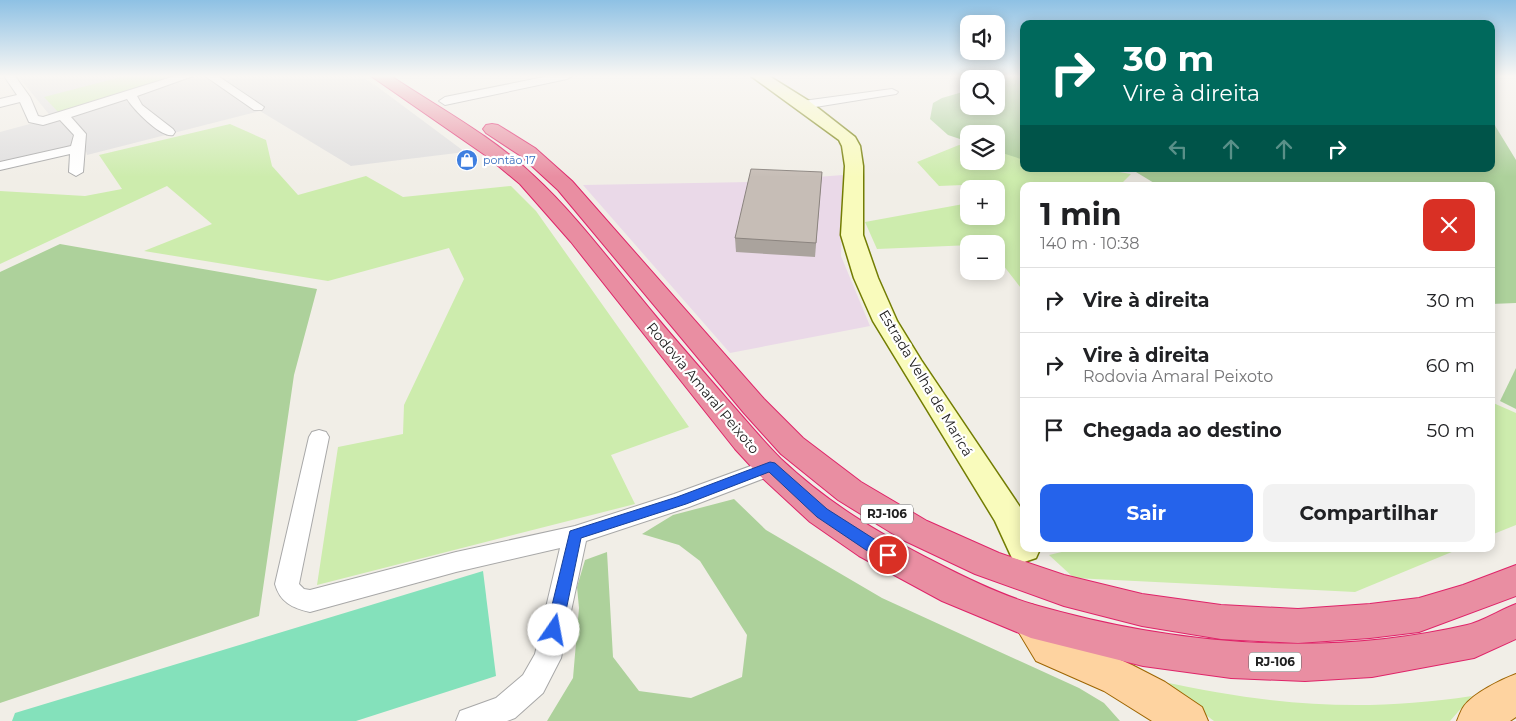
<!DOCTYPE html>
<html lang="pt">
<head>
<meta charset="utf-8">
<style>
  body { margin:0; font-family:Montserrat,sans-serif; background:#f2f2f2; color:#202124; height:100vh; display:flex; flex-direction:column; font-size:19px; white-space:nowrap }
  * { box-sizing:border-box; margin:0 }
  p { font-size:16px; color:#757577 }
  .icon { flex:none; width:28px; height:28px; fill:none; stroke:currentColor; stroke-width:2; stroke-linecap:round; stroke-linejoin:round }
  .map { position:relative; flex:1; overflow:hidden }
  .details { position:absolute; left:1020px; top:182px; width:475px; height:370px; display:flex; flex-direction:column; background:#fff; border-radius:10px; box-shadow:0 2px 12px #0003 }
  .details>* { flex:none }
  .hud { position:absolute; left:1020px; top:20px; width:475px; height:152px; border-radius:10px; box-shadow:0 2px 12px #0003; background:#00695c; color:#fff; overflow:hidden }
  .controls { position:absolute; left:960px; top:15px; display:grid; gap:10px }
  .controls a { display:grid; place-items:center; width:45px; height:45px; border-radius:10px; background:#fff; box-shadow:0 2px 12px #0003; font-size:25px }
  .pin { position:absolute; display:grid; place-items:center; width:42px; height:42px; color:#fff; margin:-21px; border:2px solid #fff; border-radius:50%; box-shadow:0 1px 5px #0007 }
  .me { position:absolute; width:55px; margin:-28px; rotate:12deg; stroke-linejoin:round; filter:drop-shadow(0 0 4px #0008) }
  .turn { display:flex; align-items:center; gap:18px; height:105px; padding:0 20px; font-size:22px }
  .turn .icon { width:65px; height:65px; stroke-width:2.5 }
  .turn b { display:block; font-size:35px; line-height:42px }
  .lanes { display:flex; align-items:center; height:48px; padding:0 20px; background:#0003; justify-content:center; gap:25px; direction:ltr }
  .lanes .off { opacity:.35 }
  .round { display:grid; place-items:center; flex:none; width:52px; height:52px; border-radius:10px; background:#f2f2f2 }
  .summary { display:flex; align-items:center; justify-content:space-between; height:85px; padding:0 20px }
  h1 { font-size:30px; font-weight:700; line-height:38px }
  .cta { display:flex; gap:10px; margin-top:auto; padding:10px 20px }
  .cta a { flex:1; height:58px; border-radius:10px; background:#2563eb; color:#fff; font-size:20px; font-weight:700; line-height:58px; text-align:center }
  .cta a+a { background:#f2f2f2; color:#202124 }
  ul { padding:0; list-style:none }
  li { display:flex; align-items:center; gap:15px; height:65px; padding:0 20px; border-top:1px solid #e0e0e0 }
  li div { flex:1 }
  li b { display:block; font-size:19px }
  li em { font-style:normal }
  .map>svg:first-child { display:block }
</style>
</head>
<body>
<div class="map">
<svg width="1516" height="721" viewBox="0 0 1516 721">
  <rect width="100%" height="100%" fill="#f1eee7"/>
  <path fill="#dfdede" d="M 18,76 L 201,76 L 217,84 L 239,76 L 360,76 L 375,85 L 465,152 L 351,166 L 260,111 L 87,155 L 84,145 L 0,164 L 0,132 L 52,118 Z"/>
  <path fill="#ead9e8" d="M 843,175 L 841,256 L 870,326 L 730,353 L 583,185 L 751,182 Z"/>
  <g fill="#cdecad">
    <path d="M 125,76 L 172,76 L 60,114 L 44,97 Z"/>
    <path d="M 230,124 L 266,140 L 272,166 L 298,195 L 366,176 L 403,197 L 511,186 L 536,211 L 689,427 L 611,455 L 635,504 L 317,585 L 338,447 L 403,434 L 404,405 L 464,279 L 449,248 L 328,281 L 144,251 L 212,224 L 167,186 L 0,264 L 0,191 L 85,196 L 122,189 L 99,155 Z"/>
    <path d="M 959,145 L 969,147 L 969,161 L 996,161 L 996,151 L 1024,156 L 1024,169 L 1101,169 L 1131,174 L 1119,186 L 1024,186 L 1024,292 L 996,256 L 996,244 L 877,249 L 865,222 L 969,203 L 969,216 L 996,216 L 996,189 L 989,189 L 987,184 L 939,186 L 917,162 Z"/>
    <path d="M 1491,402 L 1516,413 L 1516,525 L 1491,535 Z"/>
    <path d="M 1074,549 L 1459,549 L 1355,592 L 1074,578 L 1049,555 Z"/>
    <path d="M 1159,681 C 1270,705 1360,713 1472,696 L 1450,721 L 1214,721 Z"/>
  </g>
  <g fill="#add19b" fill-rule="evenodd">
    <path d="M 959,76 L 1024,76 L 1024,160 L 996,151 L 996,134 L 969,134 L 969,142 L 948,135 L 930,119 L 933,103 L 942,98 L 966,91 ZM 969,79 L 996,79 L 996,106 L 969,106 Z"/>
    <path d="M 1491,119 L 1516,160 L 1516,303 L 1491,304 L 1491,186 L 1159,186 L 1131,169 L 1491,169 Z"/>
    <path d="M 60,244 L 317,289 L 294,375 L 259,616 L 0,703 L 0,272 Z"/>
    <path d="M 1516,368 L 1516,409 L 1500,401 Z"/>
    <path d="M 734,499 L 766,530 L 882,598 L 1079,688 L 1104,703 L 1120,721 L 547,721 L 573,678 L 579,608 L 577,587 L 585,560 L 607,552 L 613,657 L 639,691 L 691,698 L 742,677 L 747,635 L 700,561 L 679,545 L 642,534 L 673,515 Z"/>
  </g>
  <path fill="#84e1bb" d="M 483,571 L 496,676 L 356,721 L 12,721 L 15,713 Z"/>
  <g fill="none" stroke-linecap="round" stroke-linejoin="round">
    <g stroke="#a8a8a8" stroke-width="2">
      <g id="street">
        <path d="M 4,76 L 15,76 L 30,97 L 38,116 L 43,117 L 175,76 L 193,76 L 137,96 L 142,105 L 173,129 L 175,132 L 173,135 C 161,138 134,110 127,99 L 71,117 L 86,134 L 83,172 L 76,176 L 69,172 L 70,154 L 0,170 L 0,162 L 71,146 L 74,135 L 60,120 L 43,125 L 29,122 L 20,102 L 0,107 L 0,99 L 17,95 Z"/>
        <path d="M 205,76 L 218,76 L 264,107 L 262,110 L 254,110 Z"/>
        <path d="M 549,76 L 572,76 L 567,79 L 445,105 L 439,101 L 445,97 Z"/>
        <path d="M 892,89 L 898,92 L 896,94 L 803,109 L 797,105 L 803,101 Z"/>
        <path d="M 319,430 L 326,432 L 329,437 L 299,584 L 304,589 L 310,590 L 456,552 L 575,526 L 674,494 L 770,459 L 778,461 L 781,467 L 778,473 L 689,507 L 586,541 L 561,658 L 543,693 L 515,718 L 507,721 L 456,721 L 460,711 L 496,698 L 523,675 L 535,654 L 560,548 L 456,572 L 310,612 C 292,608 280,602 275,584 L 309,437 L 312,432 Z"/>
      </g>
    </g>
    <g stroke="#737d03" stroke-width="3">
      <path id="secondary" d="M 751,76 L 769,76 L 809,101 L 855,137 L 860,146 L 863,166 L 863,235 L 878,278 L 897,321 L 921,360 L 1020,507 L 1024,513 L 1024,549 L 1040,549 L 1036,558 L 1024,562 L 1012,558 L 995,521 L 873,321 L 854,278 L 841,235 L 845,166 L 842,146 L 839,140 Z"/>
    </g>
    <g stroke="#9e6500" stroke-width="2">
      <g id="primary">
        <path d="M 1031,604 L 1044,609 L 1064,635 L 1132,665 L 1165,682 L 1202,707 L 1208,721 L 1152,721 L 1104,691 L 1036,661 L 1012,621 L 1018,609 Z"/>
        <path d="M 1516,674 L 1516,717 L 1510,721 L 1457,721 C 1459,716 1461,710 1464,706 C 1474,693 1500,680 1516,674 Z"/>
      </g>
    </g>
    <g stroke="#df2469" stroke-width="2">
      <g id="highway">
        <path d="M 371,76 L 391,76 C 439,108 492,136 534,176 C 573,212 606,256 640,297 C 668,332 698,365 727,399 C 745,419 762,440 781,459 C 829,504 878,533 937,563 C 968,579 1001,595 1035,605 C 1174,645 1325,658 1467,625 C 1483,621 1500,610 1516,604 L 1516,639 L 1474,658 L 1372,677 L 1305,681 L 1231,678 L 1143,666 L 1031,638 L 942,601 L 859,556 L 810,522 L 759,475 L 735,449 L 571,242 L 520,184 L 485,155 Z"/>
        <path d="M 492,124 L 498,125 L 535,148 L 572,181 L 764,399 L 803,438 L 861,482 L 927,521 L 999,553 L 1064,575 L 1142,594 L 1221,605 L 1298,609 L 1370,604 L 1419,598 L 1463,585 L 1516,565 L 1516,596 L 1419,632 L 1370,638 L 1298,643 L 1221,639 L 1142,626 L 1064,606 L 975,574 L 903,540 L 838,500 L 781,454 L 744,413 L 558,190 L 521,156 L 486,133 L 483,129 L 486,125 Z"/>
      </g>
    </g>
    <use href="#street" fill="#fff" fill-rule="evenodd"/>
    <use href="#secondary" fill="#f9fbbc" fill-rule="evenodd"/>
    <use href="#primary" fill="#fed3a0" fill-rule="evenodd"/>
    <use href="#highway" fill="#e98ea2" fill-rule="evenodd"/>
  </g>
  <path fill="#aaa39d" d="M 822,172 L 815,257 L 736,252 L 735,238 Z"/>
  <path fill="#c6bdb6" stroke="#8b847f" d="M 751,169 L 822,172 L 816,243 L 735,238 Z"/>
  <linearGradient id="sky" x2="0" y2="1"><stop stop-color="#8ec1e4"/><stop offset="0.43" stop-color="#f9f7f4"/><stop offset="1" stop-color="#f9f7f4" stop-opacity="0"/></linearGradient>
  <rect width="1516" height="177" fill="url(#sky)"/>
  <path fill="#2563eb" stroke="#184099" d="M 770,462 L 775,463 L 827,509 L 893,551 L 895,555 L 893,559 L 888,561 L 866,550 L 817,517 L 769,472 L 686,504 L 581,538 L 562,630 L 560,635 L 554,637 L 549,635 L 546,630 L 570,531 L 677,497 Z"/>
  <defs>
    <g id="shop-disc" transform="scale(1.125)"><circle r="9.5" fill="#3f7fe0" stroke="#fff"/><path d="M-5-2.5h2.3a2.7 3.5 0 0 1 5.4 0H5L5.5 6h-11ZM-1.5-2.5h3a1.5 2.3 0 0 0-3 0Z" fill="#fff"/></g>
  </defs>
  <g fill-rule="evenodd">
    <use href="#shop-disc" x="467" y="160"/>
  </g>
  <g text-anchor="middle" stroke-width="4.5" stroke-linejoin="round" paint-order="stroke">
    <g font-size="11" fill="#366cbe" stroke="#fff" text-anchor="start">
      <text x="483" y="164">pontão 17</text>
    </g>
    <g fill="#fff" stroke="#646464" stroke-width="1">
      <rect x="861" y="504.5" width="52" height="19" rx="4"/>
      <rect x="1249" y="652.5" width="52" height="19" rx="4"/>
    </g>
    <g font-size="12" font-weight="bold" fill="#212121">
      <text x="887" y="518">RJ-106</text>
      <text x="1275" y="666">RJ-106</text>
    </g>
    <g font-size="14" fill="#212121" stroke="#fff">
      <text transform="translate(926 383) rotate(59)" y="5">Estrada Velha de Maricá</text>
      <text transform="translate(703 388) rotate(50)" y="5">Rodovia Amaral Peixoto</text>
    </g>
  </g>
</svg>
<div class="controls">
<a><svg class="icon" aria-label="sound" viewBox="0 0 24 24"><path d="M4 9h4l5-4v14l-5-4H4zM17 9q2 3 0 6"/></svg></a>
<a><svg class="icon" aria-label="search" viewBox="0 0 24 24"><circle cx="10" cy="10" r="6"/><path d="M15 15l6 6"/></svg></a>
<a><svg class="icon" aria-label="layers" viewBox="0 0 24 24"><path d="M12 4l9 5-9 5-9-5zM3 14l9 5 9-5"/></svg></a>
<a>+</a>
<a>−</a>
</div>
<div class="pin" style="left:888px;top:555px;background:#d93025"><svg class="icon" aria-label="arrive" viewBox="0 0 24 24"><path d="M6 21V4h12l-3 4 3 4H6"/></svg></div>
<svg class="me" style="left:554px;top:630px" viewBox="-20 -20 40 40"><circle r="19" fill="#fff"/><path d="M0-13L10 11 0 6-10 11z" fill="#2563eb"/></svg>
<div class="hud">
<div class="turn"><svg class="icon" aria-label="right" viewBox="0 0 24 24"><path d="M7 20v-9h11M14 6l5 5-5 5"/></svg><div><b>30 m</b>Vire à direita</div></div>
<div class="lanes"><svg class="icon off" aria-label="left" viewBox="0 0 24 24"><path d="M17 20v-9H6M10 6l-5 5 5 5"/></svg><svg class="icon off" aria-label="ahead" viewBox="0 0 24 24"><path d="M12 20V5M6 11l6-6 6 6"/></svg><svg class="icon off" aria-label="ahead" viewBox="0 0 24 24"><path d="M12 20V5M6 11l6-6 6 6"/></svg><svg class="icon" aria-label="right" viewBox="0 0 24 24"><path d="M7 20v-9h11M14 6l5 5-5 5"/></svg></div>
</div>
<section class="details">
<div class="summary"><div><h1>1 min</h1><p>140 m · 10:38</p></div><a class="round" style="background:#d93025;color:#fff"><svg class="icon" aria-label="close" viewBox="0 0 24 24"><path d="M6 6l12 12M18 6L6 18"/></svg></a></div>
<ul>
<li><svg class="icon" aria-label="right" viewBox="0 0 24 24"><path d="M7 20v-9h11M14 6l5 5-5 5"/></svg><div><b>Vire à direita</b></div><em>30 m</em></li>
<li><svg class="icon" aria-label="right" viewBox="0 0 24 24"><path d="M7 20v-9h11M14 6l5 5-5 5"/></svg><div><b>Vire à direita</b><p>Rodovia Amaral Peixoto</p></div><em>60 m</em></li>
<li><svg class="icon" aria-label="arrive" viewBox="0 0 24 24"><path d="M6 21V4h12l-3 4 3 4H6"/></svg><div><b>Chegada ao destino</b></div><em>50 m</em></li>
</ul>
<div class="cta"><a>Sair</a><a>Compartilhar</a></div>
</section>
</div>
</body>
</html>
